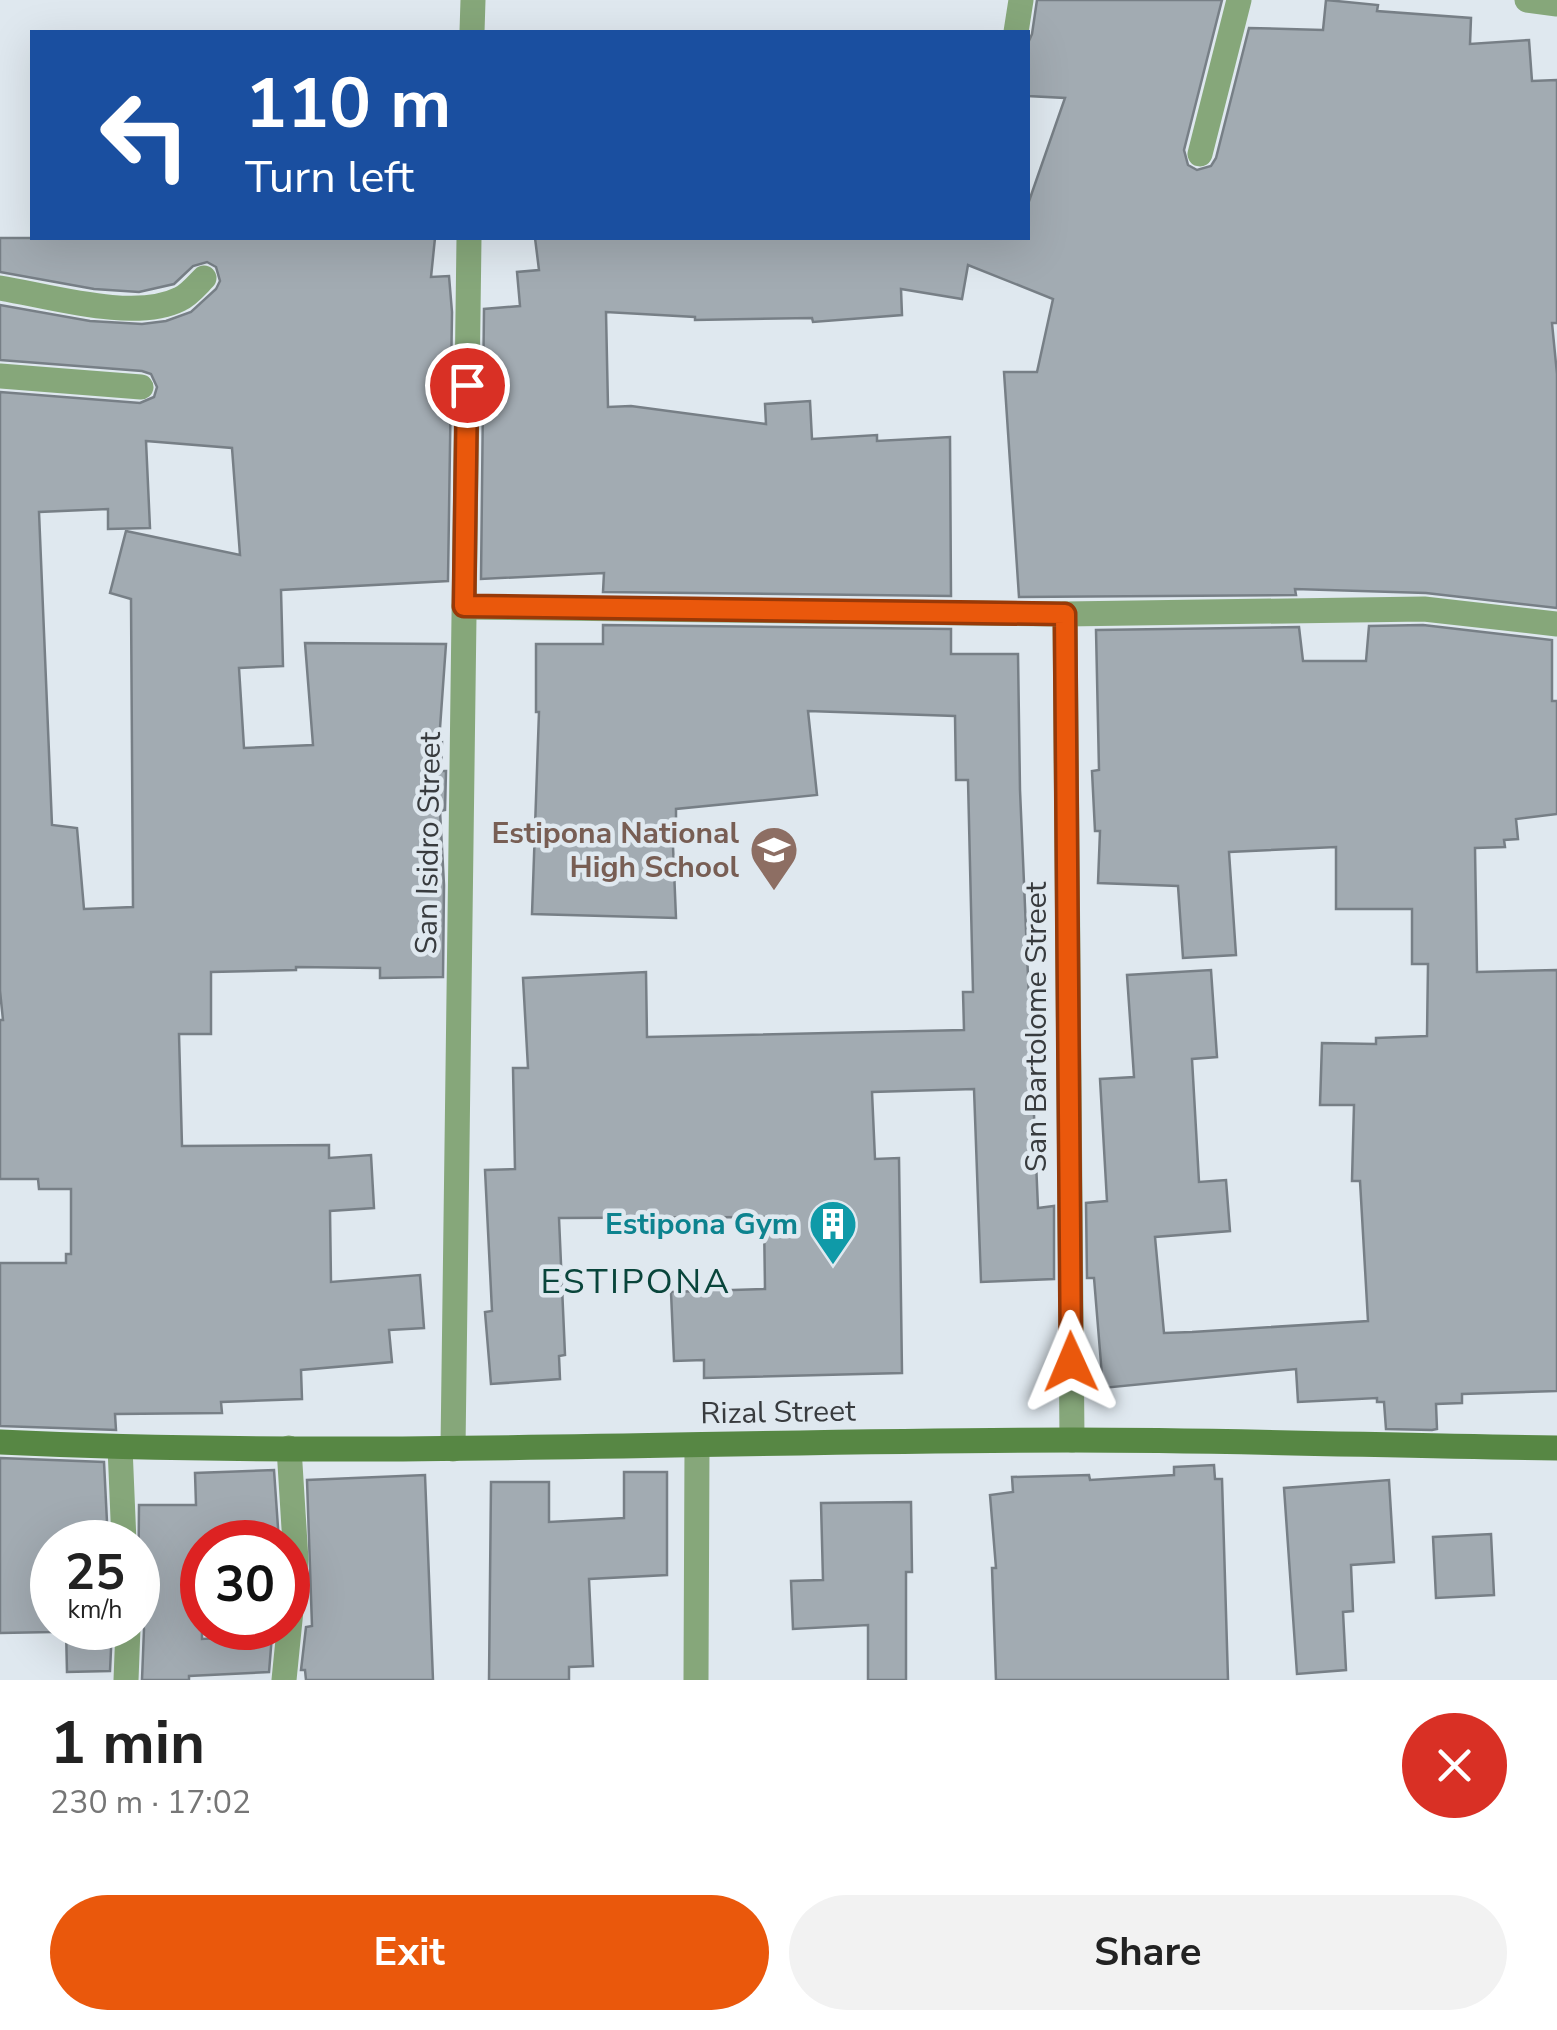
<!DOCTYPE html>
<html lang="en">
<head>
<meta charset="utf-8">
<style>
  body { margin:0; font-family:"Nunito Sans",sans-serif; background:#f2f2f2; color:#222; height:100vh; display:flex; flex-direction:column; font-size:38px; white-space:nowrap }
  * { box-sizing:border-box; margin:0 }
  p { font-size:32px; color:#767676 }
  .icon { flex:none; width:55px; height:55px; fill:none; stroke:currentColor; stroke-width:2; stroke-linecap:round; stroke-linejoin:round }
  .map { position:relative; height:1680px; overflow:hidden }
  .sheet { display:flex; flex-direction:column; background:#fff; flex:1 }
  .sheet>* { flex:none }
  .top-card { position:absolute; left:30px; top:30px; width:1000px; height:210px; border-radius:0px; box-shadow:0 10px 40px #0002; background:#1a4fa0; color:#fff; overflow:hidden }
  .speed { position:absolute; left:30px; top:1520px; display:flex; gap:20px; font-size:50px; font-weight:700; text-align:center }
  .speed>* { display:grid; place-content:center; width:130px; height:130px; border-radius:50%; background:#fff; box-shadow:0 10px 40px #0002; line-height:1 }
  .speed small { font-size:25px; font-weight:400 }
  .speed .limit { border:15px solid #d22; background:#fff; color:#111 }
  .pin { position:absolute; display:grid; place-items:center; width:85px; height:85px; color:#fff; margin:-42px; border:5px solid #fff; border-radius:50%; box-shadow:0 2px 10px #0007 }
  .me { position:absolute; width:110px; margin:-55px; rotate:359deg; stroke-linejoin:round; filter:drop-shadow(0 0 8px #0008) }
  .turn { display:flex; align-items:center; gap:35px; height:210px; padding:0 50px; font-size:45px }
  .turn .icon { width:130px; height:130px; stroke-width:2.5 }
  .turn b { display:block; font-size:70px; line-height:85px }
  .round { display:grid; place-items:center; flex:none; width:105px; height:105px; border-radius:52px; background:#f2f2f2 }
  .headline { display:flex; align-items:center; justify-content:space-between; height:170px; padding:0 50px }
  h1 { font-size:60px; font-weight:700; line-height:75px }
  .action { display:flex; gap:20px; margin-top:auto; padding:20px 50px }
  .action a { flex:1; height:115px; border-radius:60px; background:#ea580c; color:#fff; font-size:40px; font-weight:700; line-height:115px; text-align:center }
  .action a+a { background:#f2f2f2; color:#222 }
  .map>svg:first-child { display:block }
</style>
</head>
<body>
<div class="map">
<svg width="1557" height="1680" viewBox="0 0 1557 1680">
  <rect width="100%" height="100%" fill="#dfe8ef"/>
  <g fill="#a2abb2" stroke="#777f86" stroke-width="2.5" fill-rule="evenodd">
    <path d="M 1037,0 L 1222,0 L 1184,150 L 1188,165 L 1197,170 L 1211,166 L 1216,158 L 1249,28 L 1323,30 L 1326,0 L 1378,5 L 1377,11 L 1471,18 L 1470,44 L 1529,40 L 1532,81 L 1557,80 L 1557,323 L 1552,323 L 1557,374 L 1557,608 L 1426,593 L 1295,589 L 1296,595 L 1019,597 L 1004,372 L 1037,372 L 1053,299 L 968,265 L 962,299 L 901,289 L 902,315 L 813,322 L 812,318 L 695,320 L 695,317 L 606,312 L 608,407 L 631,406 L 766,424 L 765,404 L 810,401 L 812,439 L 877,435 L 877,441 L 950,437 L 951,596 L 603,592 L 604,573 L 481,579 L 484,309 L 520,306 L 517,272 L 539,270 L 535,238 L 1028,238 L 1028,204 L 1065,98 L 1028,96 L 1028,43 L 1032,34 Z"/>
    <path d="M 0,238 L 435,238 L 431,277 L 449,276 L 452,312 L 448,581 L 281,590 L 283,666 L 239,668 L 244,748 L 313,745 L 305,643 L 446,644 L 439,742 L 442,742 L 441,771 L 446,771 L 445,810 L 440,811 L 444,885 L 443,977 L 380,978 L 380,968 L 296,967 L 296,970 L 211,972 L 211,1034 L 179,1034 L 182,1146 L 329,1145 L 329,1158 L 371,1155 L 374,1208 L 330,1211 L 331,1282 L 420,1275 L 424,1328 L 389,1330 L 392,1362 L 301,1370 L 302,1399 L 221,1402 L 222,1413 L 115,1414 L 116,1430 L 0,1426 L 0,1263 L 66,1263 L 66,1254 L 71,1254 L 71,1189 L 39,1189 L 38,1179 L 0,1179 L 0,1020 L 3,1020 L 0,991 L 0,392 L 140,403 L 154,397 L 157,387 L 151,374 L 142,371 L 0,360 L 0,305 L 90,321 L 142,324 L 166,321 L 191,312 L 216,289 L 220,281 L 216,267 L 207,262 L 193,266 L 174,284 L 139,292 L 94,289 L 0,272 ZM 146,441 L 232,448 L 240,555 L 126,531 L 110,593 L 131,599 L 133,907 L 84,909 L 77,828 L 52,825 L 39,512 L 108,509 L 108,529 L 150,528 Z"/>
    <path d="M 603,625 L 951,629 L 951,654 L 1018,654 L 1020,790 L 1038,1208 L 1054,1206 L 1054,1279 L 981,1282 L 974,1089 L 872,1092 L 875,1159 L 899,1158 L 902,1373 L 704,1378 L 704,1360 L 674,1361 L 671,1292 L 765,1289 L 764,1217 L 559,1218 L 565,1355 L 559,1356 L 560,1379 L 491,1384 L 485,1312 L 492,1311 L 485,1170 L 515,1169 L 513,1068 L 528,1068 L 523,978 L 646,972 L 647,1037 L 964,1030 L 963,992 L 973,992 L 968,780 L 956,780 L 955,716 L 808,711 L 817,795 L 676,809 L 676,822 L 672,822 L 676,918 L 532,914 L 539,712 L 536,712 L 536,644 L 603,644 Z"/>
    <path d="M 1423,625 L 1552,640 L 1552,701 L 1557,701 L 1557,814 L 1516,819 L 1518,839 L 1504,840 L 1505,847 L 1475,848 L 1477,972 L 1557,970 L 1557,1391 L 1462,1394 L 1462,1403 L 1436,1404 L 1437,1429 L 1432,1430 L 1386,1429 L 1384,1402 L 1377,1402 L 1377,1398 L 1298,1402 L 1296,1369 L 1103,1388 L 1094,1278 L 1087,1278 L 1086,1203 L 1107,1201 L 1100,1079 L 1134,1077 L 1127,975 L 1211,970 L 1217,1057 L 1192,1059 L 1199,1182 L 1226,1180 L 1230,1231 L 1155,1237 L 1164,1333 L 1192,1332 L 1368,1321 L 1360,1181 L 1352,1181 L 1354,1105 L 1320,1105 L 1322,1043 L 1376,1044 L 1376,1038 L 1427,1036 L 1428,964 L 1412,964 L 1412,909 L 1336,909 L 1336,847 L 1229,852 L 1236,955 L 1183,958 L 1178,886 L 1098,883 L 1100,831 L 1095,831 L 1092,771 L 1099,770 L 1096,630 L 1299,627 L 1303,661 L 1366,661 L 1369,626 Z"/>
    <path d="M 0,1458 L 104,1462 L 108,1542 L 52,1542 L 52,1632 L 0,1633 Z"/>
    <path d="M 1214,1465 L 1215,1479 L 1222,1479 L 1228,1680 L 996,1680 L 992,1568 L 996,1568 L 990,1495 L 1013,1492 L 1012,1477 L 1089,1475 L 1090,1480 L 1174,1475 L 1174,1467 Z"/>
    <path d="M 274,1470 L 279,1542 L 202,1542 L 202,1639 L 272,1635 L 269,1672 L 189,1676 L 189,1680 L 142,1680 L 144,1629 L 138,1616 L 139,1505 L 196,1505 L 195,1473 Z"/>
    <path d="M 624,1472 L 667,1472 L 667,1575 L 589,1579 L 593,1666 L 569,1667 L 569,1680 L 489,1680 L 491,1482 L 549,1482 L 549,1522 L 624,1518 Z"/>
    <path d="M 425,1475 L 433,1680 L 306,1680 L 305,1670 L 301,1670 L 306,1627 L 312,1626 L 307,1480 Z"/>
    <path d="M 1389,1480 L 1394,1562 L 1351,1565 L 1353,1611 L 1343,1612 L 1346,1670 L 1297,1674 L 1284,1488 Z"/>
    <path d="M 911,1502 L 912,1572 L 906,1572 L 906,1680 L 868,1680 L 868,1625 L 793,1629 L 791,1581 L 823,1580 L 821,1503 Z"/>
    <path d="M 1491,1534 L 1494,1595 L 1436,1598 L 1433,1537 Z"/>
    <path d="M 66,1628 L 112,1628 L 110,1671 L 67,1672 Z"/>
  </g>
  <g fill="none" stroke-linecap="round" stroke-linejoin="round">
    <g stroke="#86a77a" stroke-width="25">
      <path d="M 1527,0 L 1557,4"/>
      <path d="M 472,32 L 473,0"/>
      <path d="M 1016,32 L 1021,0"/>
      <path d="M 1200,154 L 1239,0"/>
      <path d="M 0,288 C 49,296 135,322 180,299 C 189,295 197,285 204,278"/>
      <path d="M 0,376 L 141,387"/>
      <path d="M 464,607 L 1065,614 L 1424,609 L 1557,624"/>
      <path d="M 1065,614 L 1072,1440"/>
      <path d="M 120,1447 L 124,1542"/>
      <path d="M 453,1449 L 469,238"/>
      <path d="M 126,1680 L 128,1628"/>
      <path d="M 284,1680 L 296,1560 L 289,1448"/>
      <path d="M 696,1680 L 697,1446"/>
    </g>
    <path stroke="#578744" stroke-width="25" d="M 0,1442 C 357,1459 715,1440 1072,1440 C 1234,1440 1395,1446 1557,1448"/>
  </g>
  <g fill="none" stroke-linecap="round" stroke-linejoin="round">
    <g stroke="#983908" stroke-width="25">
      <path id="route" d="M 467,385 L 464,606 L 1065,614 L 1071,1362"/>
    </g>
    <use href="#route" stroke="#ea580c" stroke-width="18"/>
  </g>
  <defs>
    <g id="school-pin" transform="scale(2.5)"><path d="M0 17L-7.5 6A9.5 9.5 0 1 1 7.5 6Z" fill="#8d6e63" stroke="#dfe8ef"/><path d="M0-5L7-2L0 1L-7-2ZM-4 1L0 2.5L4 1V4Q0 6-4 4Z" fill="#fff"/></g>
    <g id="building-pin" transform="scale(2.5)"><path d="M0 17L-7.5 6A9.5 9.5 0 1 1 7.5 6Z" fill="#0f9aa8" stroke="#dfe8ef"/><path d="M-4-6H4V6H1V3H-1V6H-4ZM-2.5-4.3h1.7v1.8h-1.7ZM.8-4.3h1.7v1.8H.8ZM-2.5-1h1.7V.8h-1.7ZM.8-1h1.7V.8H.8Z" fill="#fff"/></g>
  </defs>
  <g fill-rule="evenodd">
    <use href="#school-pin" x="774" y="850"/>
    <use href="#building-pin" x="833" y="1224"/>
  </g>
  <g text-anchor="middle" stroke-width="9" stroke-linejoin="round" paint-order="stroke">
    <g font-size="30" font-weight="bold" fill="#785e54" stroke="#dfe8ef" text-anchor="end">
      <text x="739" y="843">Estipona National<tspan x="739" dy="34">High School</tspan></text>
    </g>
    <g font-size="30" fill="#383b3e" stroke="#dfe8ef">
      <text transform="translate(428 843) rotate(-89)" y="10">San Isidro Street</text>
      <text transform="translate(1036 1027) rotate(-90)" y="10">San Bartolome Street</text>
      <text transform="translate(778 1412) rotate(-1)" y="10">Rizal Street</text>
    </g>
    <g font-size="30" font-weight="bold" fill="#0d838f" stroke="#dfe8ef" text-anchor="end">
      <text x="798" y="1234">Estipona Gym</text>
    </g>
    <g font-size="35" letter-spacing="2.5" fill="#09453b" stroke="#dfe8ef">
      <text x="636" y="1293">ESTIPONA</text>
    </g>
  </g>
</svg>
<div class="speed"><div>25<small>km/h</small></div><div class="limit">30</div></div>
<div class="pin" style="left:467px;top:385px;background:#d93025"><svg class="icon" aria-label="arrive" viewBox="0 0 24 24"><path d="M6 21V4h12l-3 4 3 4H6"/></svg></div>
<svg class="me" style="left:1071px;top:1362px" viewBox="-20 -20 40 40"><path d="M0-17L14 15 0 8-14 15z" fill="#ea580c" stroke="#fff" stroke-width="4"/></svg>
<div class="top-card">
<div class="turn"><svg class="icon" aria-label="left" viewBox="0 0 24 24"><path d="M17 20v-9H6M10 6l-5 5 5 5"/></svg><div><b>110 m</b>Turn left</div></div>
</div>
</div>
<section class="sheet">
<div class="headline"><div><h1>1 min</h1><p>230 m · 17:02</p></div><a class="round" style="background:#d93025;color:#fff"><svg class="icon" aria-label="close" viewBox="0 0 24 24"><path d="M6 6l12 12M18 6L6 18"/></svg></a></div>
<div class="action"><a>Exit</a><a>Share</a></div>
</section>
</body>
</html>
